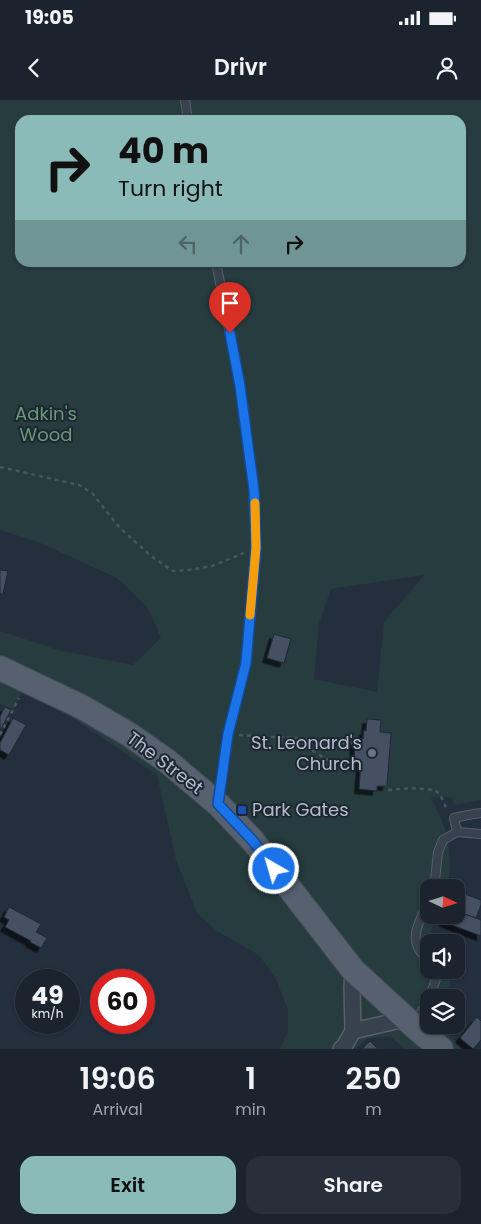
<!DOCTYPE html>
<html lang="en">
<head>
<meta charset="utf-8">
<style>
  body { margin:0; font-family:Poppins,sans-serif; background:#282f3a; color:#f1f3f6; height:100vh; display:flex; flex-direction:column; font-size:19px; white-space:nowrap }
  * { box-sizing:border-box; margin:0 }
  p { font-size:16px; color:#a0a4aa }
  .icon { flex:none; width:28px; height:28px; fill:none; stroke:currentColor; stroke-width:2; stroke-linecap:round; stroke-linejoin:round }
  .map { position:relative; height:949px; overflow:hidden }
  .sheet { display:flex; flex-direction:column; background:#1b232e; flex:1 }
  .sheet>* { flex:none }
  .banner { position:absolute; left:15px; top:15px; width:451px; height:152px; border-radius:15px; box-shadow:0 1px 4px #0004,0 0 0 1px #39404a; background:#8bbbb9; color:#111; overflow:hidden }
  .needle { width:32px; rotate:94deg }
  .tools { position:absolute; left:420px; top:779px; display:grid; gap:10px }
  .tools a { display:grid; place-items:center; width:45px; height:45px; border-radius:10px; background:#1b232e; box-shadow:0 1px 4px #0004,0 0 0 1px #39404a; font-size:25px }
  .speed { position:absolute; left:15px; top:869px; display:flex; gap:10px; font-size:25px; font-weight:700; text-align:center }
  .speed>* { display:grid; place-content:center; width:65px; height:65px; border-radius:50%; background:#1b232e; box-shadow:0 1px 4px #0004,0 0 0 1px #39404a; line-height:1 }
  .speed small { font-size:12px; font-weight:400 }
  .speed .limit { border:8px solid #d22; background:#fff; color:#111 }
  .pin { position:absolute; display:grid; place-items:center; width:42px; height:42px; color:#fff; margin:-51px -21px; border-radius:50% 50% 50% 0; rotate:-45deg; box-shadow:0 0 5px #0007 }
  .pin .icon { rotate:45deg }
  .me { position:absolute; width:55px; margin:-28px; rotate:322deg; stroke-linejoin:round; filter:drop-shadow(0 0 4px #0008) }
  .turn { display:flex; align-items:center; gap:18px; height:105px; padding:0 20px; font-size:22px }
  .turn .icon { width:65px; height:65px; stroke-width:2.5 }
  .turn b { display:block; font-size:35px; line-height:42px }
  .lanes { display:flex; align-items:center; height:48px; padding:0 20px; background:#0003; justify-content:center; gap:25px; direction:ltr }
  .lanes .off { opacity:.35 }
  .eta { display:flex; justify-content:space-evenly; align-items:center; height:85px; text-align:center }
  .eta b { font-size:30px; font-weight:600; line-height:35px }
  .action { display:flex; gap:10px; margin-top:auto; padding:10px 20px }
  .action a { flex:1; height:58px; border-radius:15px; background:#8bbbb9; color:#111; font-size:20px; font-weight:600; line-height:58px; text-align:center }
  .action a+a { background:#282f3a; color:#f1f3f6 }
  .status { display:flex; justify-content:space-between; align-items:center; height:35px; padding:0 25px; background:#1b232e; direction:ltr }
  .status svg { height:14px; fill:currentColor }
  header { display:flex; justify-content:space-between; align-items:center; height:65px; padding:0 20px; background:#1b232e; font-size:22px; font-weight:600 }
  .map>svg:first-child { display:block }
</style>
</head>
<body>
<div class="status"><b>19:05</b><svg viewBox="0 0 49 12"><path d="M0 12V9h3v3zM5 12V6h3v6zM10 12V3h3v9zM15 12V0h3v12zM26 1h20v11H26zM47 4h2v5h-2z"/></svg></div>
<header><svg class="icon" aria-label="back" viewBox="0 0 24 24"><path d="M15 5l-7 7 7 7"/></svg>Drivr<svg class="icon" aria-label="person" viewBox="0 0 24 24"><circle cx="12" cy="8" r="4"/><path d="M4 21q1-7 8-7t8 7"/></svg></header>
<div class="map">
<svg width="481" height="949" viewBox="0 0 481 949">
  <defs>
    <filter id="shadow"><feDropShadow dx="-4.5" dy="4.5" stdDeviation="0" flood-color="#0009"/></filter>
  </defs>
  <rect width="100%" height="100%" fill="#242f3e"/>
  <path fill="#263c3f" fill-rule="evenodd" d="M 0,0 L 481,0 L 481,700 L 454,705 L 452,698 L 441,696 L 431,698 C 436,709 443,720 446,732 C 450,749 452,771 446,787 L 429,788 L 429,815 L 436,815 L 425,850 L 429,851 L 429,870 L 454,870 L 445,897 L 429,898 L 429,925 L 440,925 L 462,949 L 405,949 L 391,937 L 367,938 L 356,949 L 280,949 L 288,931 L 288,910 L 276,879 L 259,855 L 217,831 L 197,813 L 176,760 L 157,675 L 46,600 L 24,587 L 13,609 L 0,604 L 0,531 L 58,550 L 133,565 L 161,538 L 148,508 L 117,478 L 38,442 L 0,430 ZM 20,20 L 461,20 L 461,162 L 20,162 ZM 424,475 L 384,522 L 377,592 L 314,579 L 319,523 L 331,489 Z"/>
  <g fill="#455162" stroke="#1f2835" filter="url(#shadow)">
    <path d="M 0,470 L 8,471 L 3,494 L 0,494 Z"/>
    <path d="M 274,534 L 291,539 L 284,563 L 267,558 Z"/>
    <path d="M 5,607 L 11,610 L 0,631 L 0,616 Z"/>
    <path d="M 13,618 L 26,625 L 9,655 L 0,650 L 0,643 Z"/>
    <path d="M 367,619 L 381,620 L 380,632 L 391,633 L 387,686 L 377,686 L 377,691 L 359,689 L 361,662 L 354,661 L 355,639 L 363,639 L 364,630 L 366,631 Z"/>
    <path d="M 456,791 L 481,800 L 481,805 L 476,818 L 456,811 Z"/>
    <path d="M 9,807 L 41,824 L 36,832 L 47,838 L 41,848 L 30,842 L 31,841 L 5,827 L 9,820 L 4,817 Z"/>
    <path d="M 456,811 L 481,820 L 481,836 L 444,822 L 446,815 L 456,815 Z"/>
    <path d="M 477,917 L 481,921 L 481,940 L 473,949 L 460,938 Z"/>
    <path d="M 370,941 L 378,949 L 362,949 Z"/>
  </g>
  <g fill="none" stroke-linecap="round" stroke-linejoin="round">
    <g stroke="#565f6c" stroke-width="10">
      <g id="service">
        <path d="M 185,0 L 188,20"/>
        <path d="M 216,162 L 240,286 L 254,390 L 256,448 L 246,563 L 228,634 L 219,699"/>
        <path d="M 457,732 L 454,718 L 468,715 L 481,713"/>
        <path d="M 433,788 L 435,780 L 438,752 L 443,740 L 457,732 L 481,734"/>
        <path d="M 429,799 C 424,815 408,835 420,851 C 422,854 426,857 429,860"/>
        <path d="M 416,922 C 423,908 437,886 437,870"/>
      </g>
    </g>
    <g stroke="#565f6c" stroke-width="18">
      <g id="minor">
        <path d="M 353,931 L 405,919"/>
        <path d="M 341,949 L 345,945 L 353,931 L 352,887 L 353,870"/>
      </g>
    </g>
    <g stroke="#414a57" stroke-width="26">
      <path id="primary" d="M 0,568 L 82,607 L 130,635 L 167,661 L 218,704 L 253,741 L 353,870 L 414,926 L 441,949"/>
    </g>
    <g stroke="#44595c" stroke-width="2.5" stroke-dasharray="4 4" stroke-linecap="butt">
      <path d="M 0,367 L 79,385 L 92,393 L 119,427 L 151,456 L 173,471 L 189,470 L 212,466 L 244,453"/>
      <path d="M 0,635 L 19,598"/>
      <path d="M 239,635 L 295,638 L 355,644"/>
      <path d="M 301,639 C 314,655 335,665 355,669"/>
      <path d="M 388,690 L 412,688 L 435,690 L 441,696 L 447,710"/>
    </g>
    <use href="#service" stroke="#38414e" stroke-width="8"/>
    <use href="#minor" stroke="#38414e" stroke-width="15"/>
    <use href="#primary" stroke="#56606e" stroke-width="24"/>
  </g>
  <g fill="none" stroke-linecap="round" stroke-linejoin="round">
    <g stroke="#114b97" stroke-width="12">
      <path id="route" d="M 230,233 L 240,286 L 254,390 L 256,448 L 246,563 L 228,634 L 218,704 L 253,741 L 274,769"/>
    </g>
    <use href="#route" stroke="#1a73e8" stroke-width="9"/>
    <path stroke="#f59e0b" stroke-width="9" d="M 250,515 L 256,448 L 255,403"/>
  </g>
  <circle fill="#6b7280" stroke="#1d2633" stroke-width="2" cx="372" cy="653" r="5"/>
  <rect fill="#1a4fb4" stroke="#1d2633" stroke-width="2" x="237" y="705" width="10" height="10" rx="2.5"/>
  <g text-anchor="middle" stroke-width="4" stroke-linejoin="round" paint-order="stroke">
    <g font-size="18" fill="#6b9a76" stroke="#1d2633">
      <text x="46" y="320">Adkin's<tspan x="46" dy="21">Wood</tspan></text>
    </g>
    <g font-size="18" fill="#b4bcc9" stroke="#1d2633" text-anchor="end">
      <text x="362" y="649">St. Leonard's<tspan x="362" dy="21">Church</tspan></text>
      <text x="252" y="716" text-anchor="start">Park Gates</text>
    </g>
    <g font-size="18" fill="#b4bcc9" stroke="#1d2633">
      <text transform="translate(165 663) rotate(37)" y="6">The Street</text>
    </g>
  </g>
</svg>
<div class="tools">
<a><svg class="needle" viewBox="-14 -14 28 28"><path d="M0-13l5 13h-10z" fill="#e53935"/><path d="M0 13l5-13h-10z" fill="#a0a4aa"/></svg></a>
<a><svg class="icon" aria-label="sound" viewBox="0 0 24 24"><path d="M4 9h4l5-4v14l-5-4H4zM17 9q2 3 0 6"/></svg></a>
<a><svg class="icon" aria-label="layers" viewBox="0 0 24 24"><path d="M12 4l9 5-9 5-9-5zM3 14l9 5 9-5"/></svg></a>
</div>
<div class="speed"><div>49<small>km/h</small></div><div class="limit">60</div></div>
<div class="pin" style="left:230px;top:233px;background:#d93025"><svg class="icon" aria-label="arrive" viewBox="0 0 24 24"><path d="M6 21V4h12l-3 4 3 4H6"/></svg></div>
<svg class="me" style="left:274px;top:769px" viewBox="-20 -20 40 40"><circle r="17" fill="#1a73e8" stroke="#fff" stroke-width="3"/><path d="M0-11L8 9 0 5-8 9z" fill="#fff"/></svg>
<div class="banner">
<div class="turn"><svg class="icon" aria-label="right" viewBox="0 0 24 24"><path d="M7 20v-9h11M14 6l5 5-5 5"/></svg><div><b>40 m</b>Turn right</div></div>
<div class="lanes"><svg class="icon off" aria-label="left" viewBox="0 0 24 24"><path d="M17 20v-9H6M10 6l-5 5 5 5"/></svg><svg class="icon off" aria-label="ahead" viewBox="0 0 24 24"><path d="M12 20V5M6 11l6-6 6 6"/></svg><svg class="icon" aria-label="right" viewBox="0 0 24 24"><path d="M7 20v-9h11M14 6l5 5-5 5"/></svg></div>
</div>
</div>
<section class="sheet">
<div class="eta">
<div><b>19:06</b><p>Arrival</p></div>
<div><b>1</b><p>min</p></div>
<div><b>250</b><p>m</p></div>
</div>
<div class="action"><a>Exit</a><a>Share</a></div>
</section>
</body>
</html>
